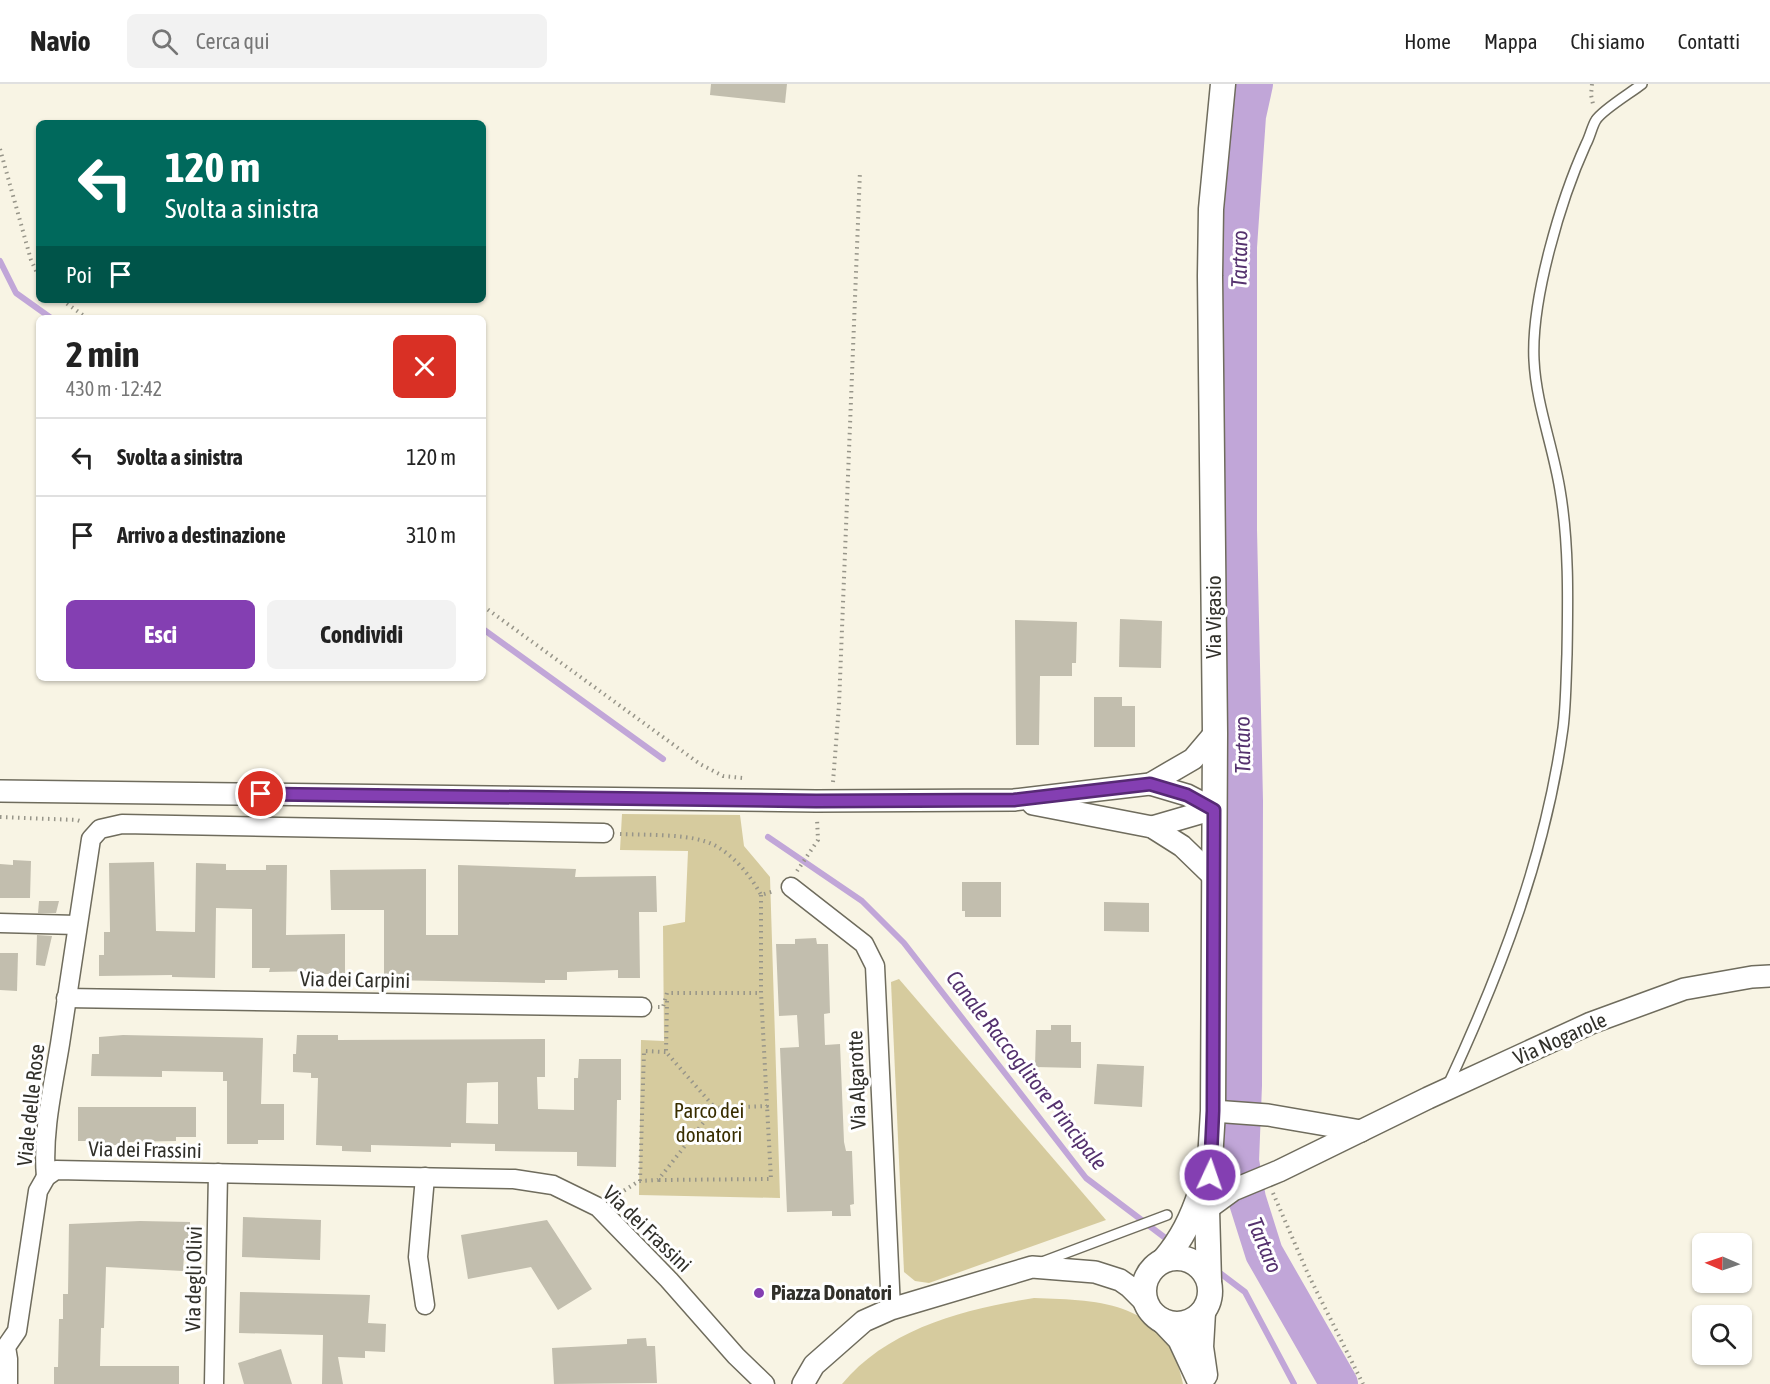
<!DOCTYPE html>
<html lang="it">
<head>
<meta charset="utf-8">
<style>
  body { margin:0; font-family:"Asap Condensed",sans-serif; background:#f2f2f2; color:#222; height:100vh; display:flex; flex-direction:column; font-size:22px; white-space:nowrap }
  * { box-sizing:border-box; margin:0 }
  p { font-size:20px; color:#767676 }
  .icon { flex:none; width:33px; height:33px; fill:none; stroke:currentColor; stroke-width:2; stroke-linecap:round; stroke-linejoin:round }
  .map { position:relative; flex:1; overflow:hidden }
  .side { position:absolute; left:36px; top:231px; width:450px; height:366px; display:flex; flex-direction:column; background:#fff; border-radius:9px; box-shadow:0 2px 4px #0004 }
  .side>* { flex:none }
  .banner { position:absolute; left:36px; top:36px; width:450px; height:183px; border-radius:9px; box-shadow:0 2px 4px #0004; background:#00695c; color:#fff; overflow:hidden }
  .needle { width:39px; rotate:272deg }
  .tools { position:absolute; left:1692px; top:1149px; display:grid; gap:12px }
  .tools a { display:grid; place-items:center; width:60px; height:60px; border-radius:9px; background:#fff; box-shadow:0 2px 4px #0004; font-size:30px }
  .pin { position:absolute; display:grid; place-items:center; width:51px; height:51px; color:#fff; margin:-26px; border:3px solid #fff; border-radius:50%; box-shadow:0 2px 6px #0007 }
  .me { position:absolute; width:66px; margin:-33px; rotate:3deg; stroke-linejoin:round; filter:drop-shadow(0 0 4px #0008) }
  .turn { display:flex; align-items:center; gap:21px; height:126px; padding:0 30px; font-size:27px }
  .turn .icon { width:78px; height:78px; stroke-width:2.5 }
  .turn b { display:block; font-size:42px; line-height:51px }
  .then { display:flex; align-items:center; height:57px; padding:0 30px; background:#0003; gap:12px; font-size:22px }
  .round { display:grid; place-items:center; flex:none; width:63px; height:63px; border-radius:9px; background:#f2f2f2 }
  .overview { display:flex; align-items:center; justify-content:space-between; height:102px; padding:0 30px }
  h1 { font-size:36px; font-weight:700; line-height:45px }
  .button { display:flex; gap:12px; margin-top:auto; padding:12px 30px }
  .button a { flex:1; height:69px; border-radius:9px; background:#843fb2; color:#fff; font-size:24px; font-weight:700; line-height:69px; text-align:center }
  .button a+a { background:#f2f2f2; color:#222 }
  ul { padding:0; list-style:none }
  li { display:flex; align-items:center; gap:18px; height:78px; padding:0 30px; border-top:2px solid #e0e0e0 }
  li div { flex:1 }
  li b { display:block; font-size:22px }
  li em { font-style:normal }
  header { display:flex; align-items:center; gap:36px; box-sizing:border-box; height:84px; padding:0 30px; background:#fff; border-bottom:2px solid #e0e0e0 }
  header strong { font-size:28px }
  nav { display:flex; gap:33px; margin-inline-start:auto; font-size:21px }
  .search { width:420px; height:54px; background:#f2f2f2; display:flex; align-items:center; gap:15px; box-sizing:border-box; padding:0 21px; border-radius:9px; color:#767676; font-size:22px }
  .map>svg:first-child { display:block }
</style>
</head>
<body>
<header>
<strong>Navio</strong>
<div class="search"><svg class="icon" aria-label="search" viewBox="0 0 24 24"><circle cx="10" cy="10" r="6"/><path d="M15 15l6 6"/></svg>Cerca qui</div>
<nav><a>Home</a><a>Mappa</a><a>Chi siamo</a><a>Contatti</a></nav>
</header>
<div class="map">
<svg width="1770" height="1300" viewBox="0 0 1770 1300">
  <rect width="100%" height="100%" fill="#f8f4e4"/>
  <g fill="#d6cb9e">
    <path d="M 622,730 L 740,731 L 744,762 L 770,793 L 780,1114 L 639,1111 L 641,956 L 664,957 L 663,842 L 685,838 L 688,767 L 620,766 Z"/>
    <path d="M 899,895 L 1106,1136 L 929,1199 L 915,1197 L 904,1188 L 891,898 Z"/>
    <path d="M 1034,1214 C 1103,1216 1166,1218 1183,1300 L 842,1300 C 888,1244 965,1225 1034,1214 Z"/>
  </g>
  <g fill="none" stroke-linecap="round" stroke-linejoin="round">
    <g stroke="#c1a6d8" stroke-width="6">
      <path d="M 0,177 L 16,209 L 51,234"/>
      <path d="M 483,545 L 663,675"/>
      <path d="M 768,753 L 862,817 L 904,859 L 1086,1094 L 1172,1159"/>
      <path d="M 1181,1164 L 1204,1176"/>
      <path d="M 1216,1186 L 1245,1208 L 1294,1300"/>
    </g>
    <path stroke="#c1a6d8" stroke-width="38" d="M 1254,0 L 1247,32 L 1238,163 L 1238,446 L 1244,717 L 1243,1001 L 1240,1077 L 1247,1115 L 1264,1169 L 1339,1300"/>
  </g>
  <g fill="#c2beae" fill-rule="evenodd">
    <path d="M 711,0 L 787,0 L 785,19 L 710,11 Z"/>
    <path d="M 1120,535 L 1162,537 L 1161,584 L 1119,583 Z"/>
    <path d="M 1015,536 L 1077,538 L 1076,579 L 1072,579 L 1072,592 L 1040,592 L 1039,661 L 1016,661 Z"/>
    <path d="M 1094,613 L 1122,613 L 1122,622 L 1135,622 L 1135,663 L 1094,663 Z"/>
    <path d="M 13,776 L 31,777 L 30,814 L 0,814 L 0,780 L 13,781 Z"/>
    <path d="M 154,778 L 156,847 L 195,848 L 196,779 L 226,780 L 226,786 L 266,786 L 266,781 L 287,781 L 286,851 L 345,850 L 345,890 L 320,890 L 320,887 L 269,888 L 270,884 L 252,884 L 252,825 L 216,824 L 215,894 L 172,893 L 172,891 L 99,892 L 99,871 L 104,871 L 104,848 L 110,848 L 109,779 Z"/>
    <path d="M 458,781 L 576,785 L 575,793 L 656,792 L 657,828 L 639,828 L 640,894 L 618,894 L 618,886 L 567,888 L 567,896 L 545,896 L 545,899 L 384,896 L 384,826 L 331,826 L 330,786 L 426,785 L 426,851 L 458,851 Z"/>
    <path d="M 962,798 L 1001,798 L 1001,833 L 965,833 L 965,827 L 962,827 Z"/>
    <path d="M 39,817 L 59,817 L 56,829 L 38,829 Z"/>
    <path d="M 1104,818 L 1149,819 L 1149,848 L 1104,847 Z"/>
    <path d="M 37,851 L 52,852 L 45,882 L 36,881 Z"/>
    <path d="M 816,854 L 817,860 L 828,860 L 830,929 L 824,930 L 825,961 L 840,960 L 844,1058 L 846,1067 L 852,1067 L 854,1120 L 850,1121 L 851,1132 L 832,1132 L 832,1127 L 787,1128 L 780,964 L 799,963 L 797,931 L 779,932 L 776,860 L 795,860 L 795,855 Z"/>
    <path d="M 0,869 L 18,869 L 17,907 L 0,906 Z"/>
    <path d="M 1051,941 L 1071,941 L 1071,958 L 1081,958 L 1081,984 L 1035,983 L 1036,946 L 1051,946 Z"/>
    <path d="M 123,951 L 263,954 L 261,1020 L 284,1020 L 284,1056 L 258,1056 L 258,1060 L 227,1060 L 227,997 L 223,997 L 223,988 L 162,987 L 162,993 L 91,992 L 92,970 L 99,970 L 99,953 Z"/>
    <path d="M 297,951 L 338,951 L 338,956 L 545,955 L 545,993 L 537,993 L 538,1025 L 574,1026 L 574,994 L 578,994 L 579,975 L 621,975 L 621,1016 L 617,1016 L 616,1083 L 577,1082 L 577,1068 L 495,1067 L 495,1060 L 451,1059 L 451,1063 L 371,1061 L 371,1068 L 342,1067 L 342,1062 L 316,1061 L 318,994 L 311,994 L 311,989 L 293,988 L 293,970 L 296,970 ZM 498,998 L 498,1040 L 466,1039 L 467,999 Z"/>
    <path d="M 1097,980 L 1144,982 L 1142,1023 L 1094,1020 Z"/>
    <path d="M 78,1023 L 196,1023 L 196,1053 L 176,1053 L 176,1057 L 127,1058 L 127,1061 L 86,1061 L 86,1057 L 78,1057 Z"/>
    <path d="M 243,1133 L 321,1136 L 320,1176 L 242,1173 Z"/>
    <path d="M 547,1136 L 592,1205 L 558,1226 L 531,1183 L 468,1195 L 461,1151 Z"/>
    <path d="M 140,1137 L 190,1138 L 190,1171 L 184,1171 L 183,1187 L 106,1183 L 104,1244 L 101,1244 L 100,1282 L 179,1282 L 179,1300 L 54,1300 L 54,1283 L 58,1283 L 59,1235 L 63,1235 L 63,1210 L 68,1210 L 69,1140 Z"/>
    <path d="M 240,1208 L 370,1211 L 368,1239 L 386,1240 L 385,1268 L 365,1267 L 365,1274 L 338,1273 L 343,1300 L 322,1300 L 323,1251 L 239,1249 Z"/>
    <path d="M 646,1254 L 647,1262 L 655,1262 L 657,1299 L 554,1300 L 552,1264 L 627,1260 L 627,1255 Z"/>
    <path d="M 281,1265 L 292,1300 L 244,1300 L 238,1279 Z"/>
  </g>
  <g fill="none" stroke-linecap="round" stroke-linejoin="round">
    <g stroke="#6f6c5d" stroke-width="12">
      <g id="service">
        <path d="M 1448,1001 C 1501,887 1546,770 1563,644 C 1566,620 1566,594 1567,570 C 1568,515 1569,459 1560,406 C 1553,362 1536,320 1534,276 C 1531,215 1561,115 1586,60 C 1590,53 1592,42 1596,36 C 1602,26 1632,8 1642,0"/>
        <path d="M 1042,1178 L 1167,1131"/>
      </g>
    </g>
    <g stroke="#6f6c5d" stroke-width="21">
      <g id="minor">
        <path d="M 791,803 L 864,860 L 875,882 L 891,1225"/>
        <path d="M 0,839 L 77,841"/>
        <path d="M 66,914 L 642,923"/>
        <path d="M 46,1093 C 42,1049 53,1003 60,960 C 70,892 80,824 91,755 L 100,745 L 122,740 L 604,749"/>
        <path d="M 425,1093 L 418,1173 L 425,1221"/>
        <path d="M 8,1300 L 8,1275 L 6,1263 L 17,1247 L 38,1107 L 46,1093 L 56,1086 L 514,1095 L 553,1101 L 598,1123 L 669,1196 L 736,1272 L 765,1300"/>
        <path d="M 214,1300 L 218,1089"/>
      </g>
    </g>
    <g stroke="#6f6c5d" stroke-width="24">
      <g id="tertiary">
        <path d="M 1150,700 L 1187,711 L 1214,725"/>
        <path d="M 0,707 L 816,717 L 1014,716 L 1150,700 L 1193,675 L 1215,649"/>
        <path d="M 1033,720 L 1152,743 L 1182,762 L 1213,792"/>
        <path d="M 1152,743 L 1214,725"/>
        <path d="M 1213,1027 L 1268,1031 L 1361,1047"/>
        <path d="M 1207,1125 L 1233,1106 L 1279,1087 L 1428,1014 L 1591,939 L 1684,905 L 1752,893 L 1770,892"/>
        <path d="M 803,1300 L 814,1281 L 864,1237 L 891,1225 L 1032,1183 L 1095,1188 L 1120,1196 L 1130,1203 L 1145,1218"/>
      </g>
    </g>
    <g stroke="#6f6c5d" stroke-width="27">
      <g id="secondary">
        <circle cx="1177" cy="1207" r="33"/>
        <path d="M 1164,1176 C 1182,1155 1192,1134 1201,1107"/>
        <path d="M 1209,1197 L 1207,1125 L 1213,1027 L 1215,649 L 1210,192 L 1211,125 L 1223,0"/>
        <path d="M 1203,1228 L 1201,1263 L 1205,1291"/>
        <path d="M 1163,1237 L 1180,1255 L 1201,1300"/>
      </g>
    </g>
    <g stroke="#979589" stroke-width="4" stroke-dasharray="1.5 4.5" stroke-linecap="butt">
      <path d="M 1592,0 L 1591,11 L 1593,20"/>
      <path d="M 0,65 L 31,176 L 39,193"/>
      <path d="M 62,216 L 87,234"/>
      <path d="M 483,522 L 700,680 L 723,692 L 743,694"/>
      <path d="M 833,698 L 839,621 L 860,87"/>
      <path d="M 0,733 L 77,736 L 83,738"/>
      <path d="M 620,750 C 644,751 682,750 704,757 C 728,764 750,790 761,811 L 774,807"/>
      <path d="M 797,787 L 818,756 L 817,735"/>
      <path d="M 667,917 L 666,968 L 715,1024"/>
      <path d="M 658,923 L 663,923 L 667,909 L 761,909 L 761,811"/>
      <path d="M 659,1096 L 771,1095 L 767,1022"/>
      <path d="M 640,1097 L 644,967 L 666,968"/>
      <path d="M 1273,1109 L 1308,1190 L 1363,1300"/>
      <path d="M 614,1113 L 639,1097 L 658,1096 L 715,1024 L 767,1022 L 761,909"/>
    </g>
    <use href="#service" stroke="#fff" stroke-width="9"/>
    <use href="#minor" stroke="#fff" stroke-width="18"/>
    <use href="#tertiary" stroke="#fff" stroke-width="21"/>
    <use href="#secondary" stroke="#fff" stroke-width="24"/>
  </g>
  <g fill="none" stroke-linecap="round" stroke-linejoin="round">
    <g stroke="#562974" stroke-width="15">
      <path id="route" d="M 261,710 L 816,717 L 1014,716 L 1150,700 L 1187,711 L 1214,726 L 1213,1027 L 1210,1091"/>
    </g>
    <use href="#route" stroke="#843fb2" stroke-width="10"/>
  </g>
  <circle fill="#843fb2" stroke="#fff" stroke-width="2" cx="759" cy="1209" r="6"/>
  <g text-anchor="middle" stroke-width="6" stroke-linejoin="round" paint-order="stroke">
    <g font-size="21" fill="#31302a" stroke="#fff">
      <text transform="translate(1214 533) rotate(-90)" y="7">Via Vigasio</text>
      <text transform="translate(355 896) rotate(1)" y="7">Via dei Carpini</text>
      <text transform="translate(1560 955) rotate(-24)" y="7">Via Nogarole</text>
      <text transform="translate(857 996) rotate(-92)" y="7">Via Algarotte</text>
      <text transform="translate(31 1021) rotate(-84)" y="7">Viale delle Rose</text>
      <text transform="translate(145 1066) rotate(1)" y="7">Via dei Frassini</text>
      <text transform="translate(647 1145) rotate(44)" y="7">Via dei Frassini</text>
      <text transform="translate(194 1195) rotate(-89)" y="7">Via degli Olivi</text>
    </g>
    <g font-size="21" fill="#392e00" stroke="#fff">
      <text x="709" y="1034">Parco dei<tspan x="709" dy="24">donatori</tspan></text>
    </g>
    <g font-size="21" font-weight="bold" fill="#31302a" stroke="#fff" text-anchor="start">
      <text x="771" y="1216">Piazza Donatori</text>
    </g>
    <g font-size="22" font-style="italic" fill="#54316e" stroke="#fff">
      <text transform="translate(1239 175) rotate(-89)" y="8">Tartaro</text>
      <text transform="translate(1242 661) rotate(-91)" y="8">Tartaro</text>
      <text transform="translate(1027 986) rotate(52)" y="8">Canale Raccoglitore Principale</text>
      <text transform="translate(1265 1161) rotate(67)" y="8">Tartaro</text>
    </g>
  </g>
</svg>
<div class="tools">
<a><svg class="needle" viewBox="-14 -14 28 28"><path d="M0-13l5 13h-10z" fill="#e53935"/><path d="M0 13l5-13h-10z" fill="#767676"/></svg></a>
<a><svg class="icon" aria-label="search" viewBox="0 0 24 24"><circle cx="10" cy="10" r="6"/><path d="M15 15l6 6"/></svg></a>
</div>
<div class="pin" style="left:261px;top:710px;background:#d93025"><svg class="icon" aria-label="arrive" viewBox="0 0 24 24"><path d="M6 21V4h12l-3 4 3 4H6"/></svg></div>
<svg class="me" style="left:1210px;top:1091px" viewBox="-20 -20 40 40"><circle r="17" fill="#843fb2" stroke="#fff" stroke-width="3"/><path d="M0-11L8 9 0 5-8 9z" fill="#fff"/></svg>
<div class="banner">
<div class="turn"><svg class="icon" aria-label="left" viewBox="0 0 24 24"><path d="M17 20v-9H6M10 6l-5 5 5 5"/></svg><div><b>120 m</b>Svolta a sinistra</div></div>
<div class="then">Poi<svg class="icon" aria-label="arrive" viewBox="0 0 24 24"><path d="M6 21V4h12l-3 4 3 4H6"/></svg></div>
</div>
<section class="side">
<div class="overview"><div><h1>2 min</h1><p>430 m · 12:42</p></div><a class="round" style="background:#d93025;color:#fff"><svg class="icon" aria-label="close" viewBox="0 0 24 24"><path d="M6 6l12 12M18 6L6 18"/></svg></a></div>
<ul>
<li><svg class="icon" aria-label="left" viewBox="0 0 24 24"><path d="M17 20v-9H6M10 6l-5 5 5 5"/></svg><div><b>Svolta a sinistra</b></div><em>120 m</em></li>
<li><svg class="icon" aria-label="arrive" viewBox="0 0 24 24"><path d="M6 21V4h12l-3 4 3 4H6"/></svg><div><b>Arrivo a destinazione</b></div><em>310 m</em></li>
</ul>
<div class="button"><a>Esci</a><a>Condividi</a></div>
</section>
</div>
</body>
</html>
